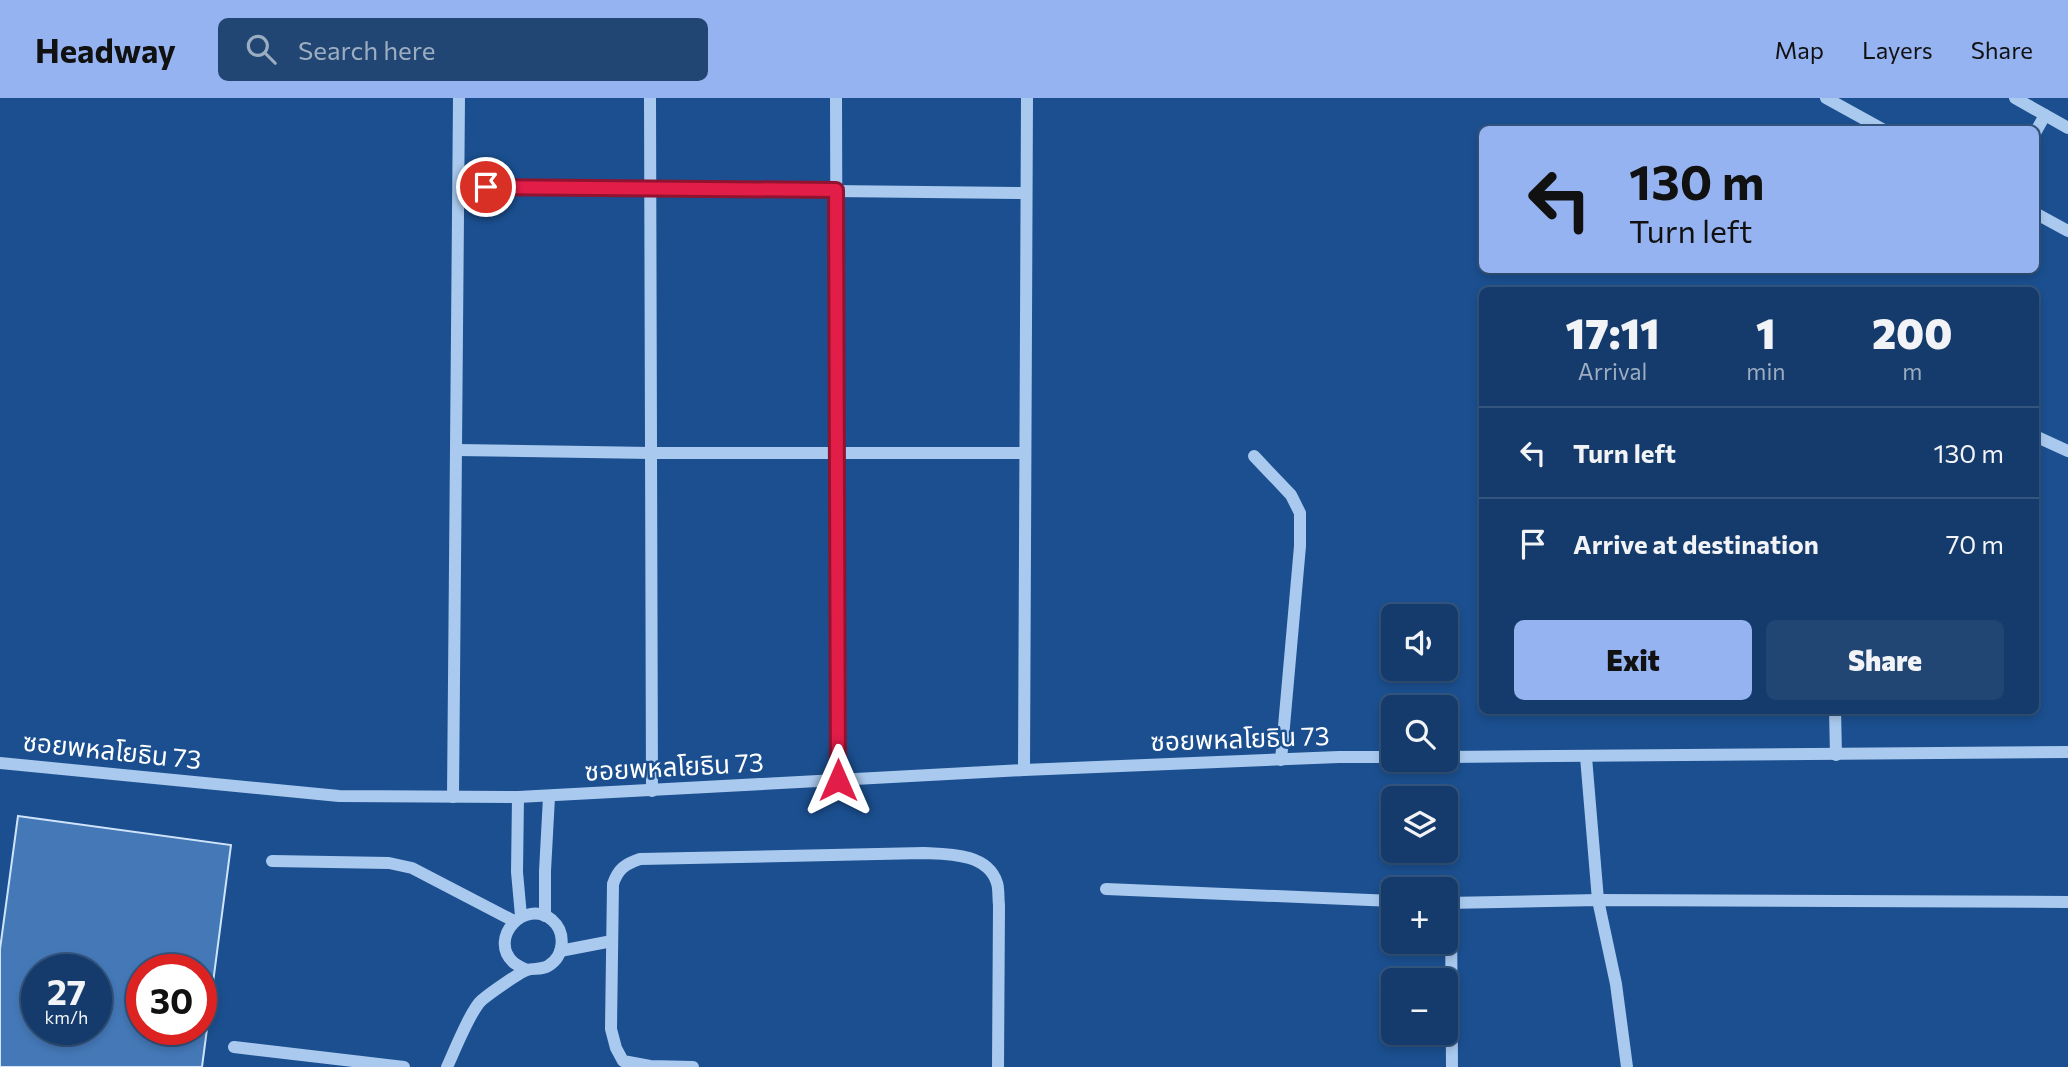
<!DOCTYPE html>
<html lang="en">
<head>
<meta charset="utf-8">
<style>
  body { margin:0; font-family:Commissioner,"Noto Sans Thai",sans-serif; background:#214673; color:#f1f3f6; height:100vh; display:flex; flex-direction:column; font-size:26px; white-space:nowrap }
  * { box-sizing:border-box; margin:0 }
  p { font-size:23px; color:#9dadc1 }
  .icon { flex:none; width:38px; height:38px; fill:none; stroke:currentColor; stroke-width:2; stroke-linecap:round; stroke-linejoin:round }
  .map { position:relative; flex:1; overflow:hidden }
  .panel { position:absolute; left:1479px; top:189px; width:560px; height:427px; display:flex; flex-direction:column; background:#143b6b; border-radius:10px; box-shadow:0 4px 10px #0003,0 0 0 2px #33557e }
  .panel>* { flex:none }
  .guide { position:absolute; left:1479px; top:28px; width:560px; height:147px; border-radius:10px; box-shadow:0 4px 10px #0003,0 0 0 2px #33557e; background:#95b2f1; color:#111; overflow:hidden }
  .fabs { position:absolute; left:1381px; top:506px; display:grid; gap:14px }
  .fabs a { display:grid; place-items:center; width:77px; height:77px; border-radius:10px; background:#143b6b; box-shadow:0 4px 10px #0003,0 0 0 2px #33557e; font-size:35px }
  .speed { position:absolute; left:21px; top:856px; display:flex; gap:14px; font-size:35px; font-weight:700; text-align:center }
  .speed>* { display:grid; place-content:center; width:91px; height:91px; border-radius:50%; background:#143b6b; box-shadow:0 4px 10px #0003,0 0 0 2px #33557e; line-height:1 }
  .speed small { font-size:18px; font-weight:400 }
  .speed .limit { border:10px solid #d22; background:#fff; color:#111 }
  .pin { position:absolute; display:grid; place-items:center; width:60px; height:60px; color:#fff; margin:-30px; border:4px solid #fff; border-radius:50%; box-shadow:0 2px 7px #0007 }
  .me { position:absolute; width:77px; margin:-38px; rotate:0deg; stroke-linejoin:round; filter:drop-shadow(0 0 5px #0008) }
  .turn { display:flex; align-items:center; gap:24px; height:147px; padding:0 35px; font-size:32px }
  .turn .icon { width:91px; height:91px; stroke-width:2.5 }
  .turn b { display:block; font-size:49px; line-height:60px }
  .eta { display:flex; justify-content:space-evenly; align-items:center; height:119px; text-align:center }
  .eta b { font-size:42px; font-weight:800; line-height:49px }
  .cta { display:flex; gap:14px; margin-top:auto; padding:14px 35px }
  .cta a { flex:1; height:80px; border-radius:10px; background:#95b2f1; color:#111; font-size:28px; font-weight:800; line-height:80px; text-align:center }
  .cta a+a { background:#214673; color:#f1f3f6 }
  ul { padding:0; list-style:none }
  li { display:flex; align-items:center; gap:21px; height:91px; padding:0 35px; border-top:2px solid #33557e }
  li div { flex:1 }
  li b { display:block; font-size:26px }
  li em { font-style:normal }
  header { display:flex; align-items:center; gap:42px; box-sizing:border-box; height:98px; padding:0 35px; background:#95b2f1; color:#111 }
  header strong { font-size:33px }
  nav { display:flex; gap:38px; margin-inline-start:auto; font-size:24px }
  .search { width:490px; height:63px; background:#214673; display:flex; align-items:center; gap:18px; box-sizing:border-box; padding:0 24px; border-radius:10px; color:#9dadc1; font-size:26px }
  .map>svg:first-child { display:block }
</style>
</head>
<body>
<header>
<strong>Headway</strong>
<div class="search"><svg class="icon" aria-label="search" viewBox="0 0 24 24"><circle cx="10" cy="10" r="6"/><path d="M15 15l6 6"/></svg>Search here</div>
<nav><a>Map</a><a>Layers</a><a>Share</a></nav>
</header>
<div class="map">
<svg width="2068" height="969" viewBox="0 0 2068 969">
  <rect width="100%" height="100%" fill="#1b4f8f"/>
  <path fill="#4478b7" stroke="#cfe3fa" stroke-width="2" fill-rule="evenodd" d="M 18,718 L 231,747 L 202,969 L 0,969 L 0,851 ZM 37,872 L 96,872 L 96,931 L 37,931 ZM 142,872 L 201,872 L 201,931 L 142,931 Z"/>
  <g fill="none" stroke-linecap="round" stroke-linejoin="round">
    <g stroke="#a9c9ee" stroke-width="12">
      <path d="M 650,0 L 652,693"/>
      <path d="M 836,0 L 838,682"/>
      <path d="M 1826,0 L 1884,32"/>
      <path d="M 2015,0 L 2068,30"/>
      <path d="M 2035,35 L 2045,17"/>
      <path d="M 459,89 L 1026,95"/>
      <path d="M 2035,115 L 2068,133"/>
      <path d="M 2035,338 L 2068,353"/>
      <path d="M 457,352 L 651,355 L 1025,355"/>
      <path d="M 1254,358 L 1291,397 L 1300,415 L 1300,448 L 1281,662"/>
      <path d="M 1835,612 L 1836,657"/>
      <path d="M 1446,659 L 2068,654"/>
      <path d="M 1586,659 L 1598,802 L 1616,886 L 1627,969"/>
      <path d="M 0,665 L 339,698 L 518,699 L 1024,672 L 1339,659 L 1393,659"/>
      <path d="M 1024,672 L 1027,0"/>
      <path d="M 453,699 L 459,0"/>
      <path d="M 518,699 L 517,774 L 521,818"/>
      <path d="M 272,763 L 389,765 L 412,770 L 514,823"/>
      <path d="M 1106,791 L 1393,803"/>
      <path d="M 1446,805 L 1598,802 L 2068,804"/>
      <path d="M 1451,805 L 1452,969"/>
      <path d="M 545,818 L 545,773 L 549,699"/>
      <path d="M 560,853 L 612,843"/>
      <path d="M 234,949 L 404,969"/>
      <path d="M 447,969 C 454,954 471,911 482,902 C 489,896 520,874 527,872 C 534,870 541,872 548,868 C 565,858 566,834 552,822 C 525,800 488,840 513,864 C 516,867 523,870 527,872"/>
      <path d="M 693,969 L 650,968 L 623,963 L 616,950 L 611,931 L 613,786 C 618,771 625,766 640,761 L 924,755 C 948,756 988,755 997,785 C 999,791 998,800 999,807 L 998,969"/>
    </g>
  </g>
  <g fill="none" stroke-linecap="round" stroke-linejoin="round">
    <g stroke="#92132f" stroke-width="18">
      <path id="route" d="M 486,89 L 836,92 L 838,682"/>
    </g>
    <use href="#route" stroke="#e11d48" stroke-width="12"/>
  </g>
  <g text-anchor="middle" stroke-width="5" stroke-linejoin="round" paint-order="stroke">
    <g font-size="26" fill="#fff" stroke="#1b4f8f">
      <text transform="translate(1240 641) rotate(-2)" y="9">ซอยพหลโยธิน 73</text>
      <text transform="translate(112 653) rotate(6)" y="9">ซอยพหลโยธิน 73</text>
      <text transform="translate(674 669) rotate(-3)" y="9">ซอยพหลโยธิน 73</text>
    </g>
  </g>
</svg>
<div class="fabs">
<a><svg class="icon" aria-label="sound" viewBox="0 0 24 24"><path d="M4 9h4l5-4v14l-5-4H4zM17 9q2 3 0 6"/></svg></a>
<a><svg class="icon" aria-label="search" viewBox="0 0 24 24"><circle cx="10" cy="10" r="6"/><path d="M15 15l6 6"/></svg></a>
<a><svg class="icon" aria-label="layers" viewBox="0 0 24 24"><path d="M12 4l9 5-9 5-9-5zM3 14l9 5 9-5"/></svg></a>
<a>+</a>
<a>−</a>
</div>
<div class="speed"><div>27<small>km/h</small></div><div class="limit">30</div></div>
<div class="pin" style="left:486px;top:89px;background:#d93025"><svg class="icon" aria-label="arrive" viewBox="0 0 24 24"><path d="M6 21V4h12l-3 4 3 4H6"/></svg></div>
<svg class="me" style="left:838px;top:682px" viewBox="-20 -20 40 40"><path d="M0-17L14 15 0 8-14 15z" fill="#e11d48" stroke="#fff" stroke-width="4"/></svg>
<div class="guide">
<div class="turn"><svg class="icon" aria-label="left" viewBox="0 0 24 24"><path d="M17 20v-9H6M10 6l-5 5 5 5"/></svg><div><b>130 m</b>Turn left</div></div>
</div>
<section class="panel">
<div class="eta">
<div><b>17:11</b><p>Arrival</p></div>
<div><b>1</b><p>min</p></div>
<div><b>200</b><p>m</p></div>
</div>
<ul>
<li><svg class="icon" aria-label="left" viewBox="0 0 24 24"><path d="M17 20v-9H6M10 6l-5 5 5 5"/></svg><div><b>Turn left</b></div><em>130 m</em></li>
<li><svg class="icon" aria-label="arrive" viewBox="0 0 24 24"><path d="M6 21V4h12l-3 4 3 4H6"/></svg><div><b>Arrive at destination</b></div><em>70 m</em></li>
</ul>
<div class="cta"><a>Exit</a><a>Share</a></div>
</section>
</div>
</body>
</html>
